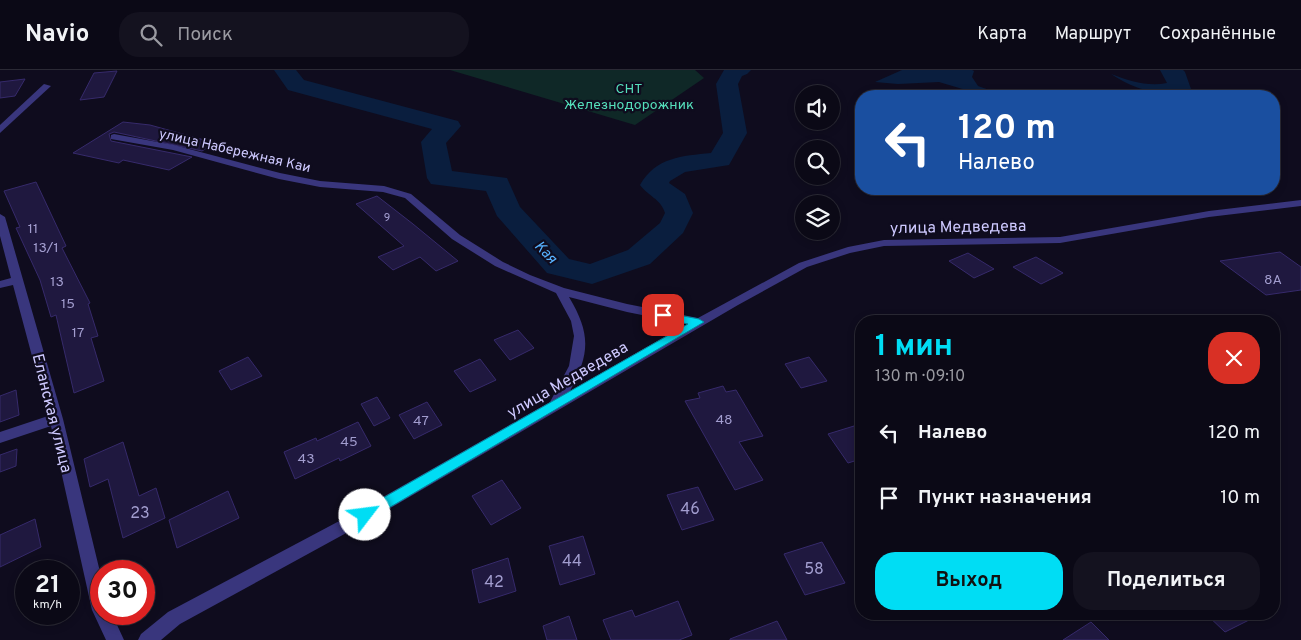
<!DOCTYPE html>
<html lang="ru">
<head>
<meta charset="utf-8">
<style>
  body { margin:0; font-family:Overpass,sans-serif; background:#14121f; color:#f1f3f6; height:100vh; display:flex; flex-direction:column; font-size:19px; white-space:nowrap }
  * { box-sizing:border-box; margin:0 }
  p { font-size:16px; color:#9a9aa1 }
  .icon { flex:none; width:28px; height:28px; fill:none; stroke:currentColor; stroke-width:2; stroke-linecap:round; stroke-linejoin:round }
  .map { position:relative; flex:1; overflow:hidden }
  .panel { position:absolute; left:855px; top:245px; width:425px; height:305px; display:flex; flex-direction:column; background:#0b0916; border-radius:20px; box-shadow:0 2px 8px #0003,0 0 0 1px #2b2a35 }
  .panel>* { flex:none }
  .top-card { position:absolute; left:855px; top:20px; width:425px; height:105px; border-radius:20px; box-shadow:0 2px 8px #0003,0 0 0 1px #2b2a35; background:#1a4fa0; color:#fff; overflow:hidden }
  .controls { position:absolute; left:795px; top:15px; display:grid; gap:10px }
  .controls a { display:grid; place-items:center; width:45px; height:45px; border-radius:50%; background:#0b0916; box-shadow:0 2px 8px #0003,0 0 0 1px #2b2a35; font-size:25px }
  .speed { position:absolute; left:15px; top:490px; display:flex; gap:10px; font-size:25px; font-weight:700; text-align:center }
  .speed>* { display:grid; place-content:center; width:65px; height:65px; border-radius:50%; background:#0b0916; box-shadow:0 2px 8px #0003,0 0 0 1px #2b2a35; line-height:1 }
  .speed small { font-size:12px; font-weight:400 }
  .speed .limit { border:8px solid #d22; background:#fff; color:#111 }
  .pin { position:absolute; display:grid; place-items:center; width:42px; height:42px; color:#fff; margin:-21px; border-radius:10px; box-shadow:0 2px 8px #0006 }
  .me { position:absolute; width:55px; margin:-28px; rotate:60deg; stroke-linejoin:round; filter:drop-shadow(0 0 4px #0008) }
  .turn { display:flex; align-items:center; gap:18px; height:105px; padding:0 20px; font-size:22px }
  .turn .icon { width:65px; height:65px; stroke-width:2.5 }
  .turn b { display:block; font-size:35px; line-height:42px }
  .round { display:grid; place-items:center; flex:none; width:52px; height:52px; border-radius:20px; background:#14121f }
  .summary { display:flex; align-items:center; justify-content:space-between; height:85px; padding:0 20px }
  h1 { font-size:30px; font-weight:700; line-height:38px; color:#00ddf4 }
  .cta { display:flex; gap:10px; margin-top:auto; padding:10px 20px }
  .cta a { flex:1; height:58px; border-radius:20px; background:#00ddf4; color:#111; font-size:20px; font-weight:700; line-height:58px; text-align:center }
  .cta a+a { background:#14121f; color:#f1f3f6 }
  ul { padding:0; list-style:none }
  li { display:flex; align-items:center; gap:15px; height:65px; padding:0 20px }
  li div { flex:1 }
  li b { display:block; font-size:19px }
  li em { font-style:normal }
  header { display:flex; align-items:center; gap:30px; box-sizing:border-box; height:70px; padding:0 25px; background:#0b0916; border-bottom:1px solid #2b2a35 }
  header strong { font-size:24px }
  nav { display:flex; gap:28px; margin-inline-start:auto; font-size:18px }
  .search { width:350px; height:45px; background:#14121f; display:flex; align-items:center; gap:12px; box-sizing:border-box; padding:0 18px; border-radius:20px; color:#9a9aa1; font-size:19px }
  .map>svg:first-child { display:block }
</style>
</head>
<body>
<header>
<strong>Navio</strong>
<div class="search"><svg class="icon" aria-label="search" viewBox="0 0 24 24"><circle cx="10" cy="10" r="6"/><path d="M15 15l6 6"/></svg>Поиск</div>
<nav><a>Карта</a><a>Маршрут</a><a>Сохранённые</a></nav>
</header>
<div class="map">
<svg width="1301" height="570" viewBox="0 0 1301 570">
  <rect width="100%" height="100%" fill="#0f0c1e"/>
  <path fill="#0f2827" d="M 450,0 L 695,0 L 704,8 L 635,55 Z"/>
  <g fill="#0a1e3e">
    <path d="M 902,0 L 972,0 L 974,1 L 972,7 L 978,16 L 1006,26 L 986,26 L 939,12 L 898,14 L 875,12 Z"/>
    <path d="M 1160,0 L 1183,0 L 1185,2 L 1191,19 C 1163,29 1135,20 1111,4 C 1130,11 1148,17 1167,13 Z"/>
  </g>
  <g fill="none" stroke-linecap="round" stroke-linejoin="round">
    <path fill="#0a1e3e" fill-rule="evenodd" d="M 274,0 L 296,0 L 304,10 L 458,51 L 461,56 L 446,73 L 452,101 L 507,108 L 520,137 L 569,189 L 590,194 L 628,180 L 660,153 L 665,143 C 661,129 648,126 640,115 C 656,87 682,86 711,83 L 723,63 L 716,14 L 724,0 L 751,0 L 747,4 L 742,6 L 738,14 L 747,63 L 729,95 L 685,102 L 670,111 L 669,113 L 685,124 L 693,143 L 683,163 L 650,194 L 592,214 L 547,203 L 497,146 L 486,121 L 431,114 L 427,108 L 421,72 L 432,59 L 288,20 Z"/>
  </g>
  <g fill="#1f183f" stroke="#362a6b">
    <path d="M 117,1 L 104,27 L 80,30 L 94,3 Z"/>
    <path d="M 25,9 L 15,26 L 0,28 L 0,12 Z"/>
    <path d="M 123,52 L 150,55 L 215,73 L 202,81 L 114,62 L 109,64 L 111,71 L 192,87 L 169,100 L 123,90 L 119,93 L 73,83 Z"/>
    <path d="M 36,112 L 66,176 L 62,178 L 90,233 L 88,234 L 98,266 L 91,268 L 104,311 L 74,323 L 56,245 L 51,247 L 40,210 L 16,158 L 20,157 L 4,121 Z"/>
    <path d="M 377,126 L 413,154 L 458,191 L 436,201 L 420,187 L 393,200 L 378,187 L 404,176 L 356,134 Z"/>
    <path d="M 1280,182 L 1301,197 L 1301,220 L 1266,225 L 1220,191 Z"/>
    <path d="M 968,183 L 994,199 L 974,208 L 949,191 Z"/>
    <path d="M 1036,187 L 1063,203 L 1041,214 L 1013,197 Z"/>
    <path d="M 518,260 L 534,278 L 510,290 L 494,270 Z"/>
    <path d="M 248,287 L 262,306 L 231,320 L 219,301 Z"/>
    <path d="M 809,287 L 827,311 L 801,318 L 785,294 Z"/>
    <path d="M 480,289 L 496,310 L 470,322 L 454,301 Z"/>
    <path d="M 723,316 L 726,322 L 736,320 L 763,366 L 739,372 L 763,410 L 735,420 L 685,331 L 700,328 L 698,323 Z"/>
    <path d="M 16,320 L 19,345 L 0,352 L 0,326 Z"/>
    <path d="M 377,327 L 390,348 L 374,356 L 361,334 Z"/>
    <path d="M 427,332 L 442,355 L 414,369 L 399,345 Z"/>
    <path d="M 358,352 L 371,376 L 340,391 L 339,388 L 295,409 L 284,382 L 316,368 L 317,371 Z"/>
    <path d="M 854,356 L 861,366 L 861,389 L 848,393 L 828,364 Z"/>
    <path d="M 123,372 L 139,426 L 156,418 L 165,448 L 123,468 L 108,409 L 90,417 L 84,389 Z"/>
    <path d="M 17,379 L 16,396 L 0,402 L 0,385 Z"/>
    <path d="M 502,410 L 521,438 L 491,455 L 472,426 Z"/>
    <path d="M 698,417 L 714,450 L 682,460 L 667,425 Z"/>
    <path d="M 228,421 L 239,448 L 177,478 L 169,450 Z"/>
    <path d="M 35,449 L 41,477 L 0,497 L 0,465 Z"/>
    <path d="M 583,466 L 595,504 L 560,515 L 549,476 Z"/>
    <path d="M 822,472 L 845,513 L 805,525 L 784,484 Z"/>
    <path d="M 508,488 L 516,521 L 479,533 L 472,500 Z"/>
    <path d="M 678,531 L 692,565 L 679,570 L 611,570 L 603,550 L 632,540 L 635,547 Z"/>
    <path d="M 1206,544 L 1261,544 L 1225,562 Z"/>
    <path d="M 569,546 L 577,570 L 547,570 L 543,556 Z"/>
    <path d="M 777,551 L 787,570 L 730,570 L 730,569 Z"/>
    <path d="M 1091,552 L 1109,570 L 1063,570 Z"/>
  </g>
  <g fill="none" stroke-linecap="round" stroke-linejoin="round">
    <g fill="#39367d" fill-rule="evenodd">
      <path d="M 44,14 L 51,16 L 0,63 L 0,55 Z"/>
      <path d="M 114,64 L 174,75 L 280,103 L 320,111 L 384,116 L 411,124 L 460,165 L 503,192 L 530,205 L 564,218 L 627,234 L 698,248 L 799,193 L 848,177 L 884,170 L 1060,167 L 1209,141 L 1301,130 L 1301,136 L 1209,147 L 1060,173 L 884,176 L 850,183 L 807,197 L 738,235 L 370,450 L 180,554 L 161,570 L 138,570 L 141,564 L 168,542 L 360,440 L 550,332 L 569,296 L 574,266 L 571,251 L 556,223 L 495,196 L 452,169 L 405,128 L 383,122 L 320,117 L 279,109 L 173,80 L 111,69 L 111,65 ZM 569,227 L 627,242 L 687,254 L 570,321 C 590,283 591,264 569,227 Z"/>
      <path d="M 0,144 L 5,147 L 63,349 L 101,506 L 101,544 L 112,544 L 124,570 L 106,570 L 92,540 L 51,356 L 0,373 L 0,362 L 48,346 L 13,215 L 0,218 L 0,211 L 11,208 L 0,166 Z"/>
    </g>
  </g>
  <path fill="#00ddf4" stroke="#00909f" d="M 663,242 L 699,249 L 704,252 L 370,449 L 365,451 L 360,449 L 358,445 L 360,441 L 688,254 L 659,248 L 659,243 Z"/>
  <g text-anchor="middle" stroke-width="4.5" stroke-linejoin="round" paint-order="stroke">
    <g font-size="11" fill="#a29dcf">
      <text x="387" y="151">9</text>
    </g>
    <g font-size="14" fill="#55dfbb" stroke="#0f0c1e">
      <text x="629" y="23">СНТ<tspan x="629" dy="16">Железнодорожник</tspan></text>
    </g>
    <g font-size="14" fill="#cec9ff" stroke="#0f0c1e">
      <text transform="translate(235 80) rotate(13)" y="5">улица Набережная Каи</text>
    </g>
    <g font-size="14" fill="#a29dcf">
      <text x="33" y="163">11</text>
      <text x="46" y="182">13/1</text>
      <text x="1273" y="214">8А</text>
      <text x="57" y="216">13</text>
      <text x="68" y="238">15</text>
      <text x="78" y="267">17</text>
      <text x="724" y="354">48</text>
      <text x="421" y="355">47</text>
      <text x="349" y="376">45</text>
      <text x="306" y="393">43</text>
    </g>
    <g font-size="15" font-style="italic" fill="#57b2ff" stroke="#0f0c1e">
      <text transform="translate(546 182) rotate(46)" y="5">Кая</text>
    </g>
    <g font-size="16" fill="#cec9ff" stroke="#0f0c1e">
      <text transform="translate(958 156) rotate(-1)" y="6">улица Медведева</text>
      <text transform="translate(567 309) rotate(-30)" y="6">улица Медведева</text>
      <text transform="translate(53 343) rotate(76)" y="6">Еланская улица</text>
    </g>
    <g font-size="16" fill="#a29dcf">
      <text x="690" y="444">46</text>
      <text x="140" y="448">23</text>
      <text x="572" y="496">44</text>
      <text x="814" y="504">58</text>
      <text x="494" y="517">42</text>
    </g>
  </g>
</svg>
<div class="controls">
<a><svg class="icon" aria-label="sound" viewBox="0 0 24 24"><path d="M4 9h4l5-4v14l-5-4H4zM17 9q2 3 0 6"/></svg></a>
<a><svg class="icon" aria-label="search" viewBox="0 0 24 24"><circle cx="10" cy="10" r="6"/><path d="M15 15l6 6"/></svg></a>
<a><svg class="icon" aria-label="layers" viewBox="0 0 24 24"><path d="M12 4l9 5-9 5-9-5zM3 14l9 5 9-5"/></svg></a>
</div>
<div class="speed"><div>21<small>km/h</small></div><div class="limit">30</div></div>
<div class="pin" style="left:663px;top:245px;background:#d93025"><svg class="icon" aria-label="arrive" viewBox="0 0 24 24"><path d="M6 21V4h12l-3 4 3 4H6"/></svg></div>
<svg class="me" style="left:365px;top:445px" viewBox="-20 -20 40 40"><circle r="19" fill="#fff"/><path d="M0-13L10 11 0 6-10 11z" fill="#00ddf4"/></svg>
<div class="top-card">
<div class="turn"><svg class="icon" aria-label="left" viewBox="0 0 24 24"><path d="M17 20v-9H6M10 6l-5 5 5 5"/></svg><div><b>120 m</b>Налево</div></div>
</div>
<section class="panel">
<div class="summary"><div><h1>1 мин</h1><p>130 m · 09:10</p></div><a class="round" style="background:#d93025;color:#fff"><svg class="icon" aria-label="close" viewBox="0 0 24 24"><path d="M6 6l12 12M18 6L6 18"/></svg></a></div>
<ul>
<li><svg class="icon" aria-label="left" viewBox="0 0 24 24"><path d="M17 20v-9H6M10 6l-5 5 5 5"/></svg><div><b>Налево</b></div><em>120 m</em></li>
<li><svg class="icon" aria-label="arrive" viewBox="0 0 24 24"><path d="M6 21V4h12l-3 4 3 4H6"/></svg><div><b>Пункт назначения</b></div><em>10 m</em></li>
</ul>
<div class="cta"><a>Выход</a><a>Поделиться</a></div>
</section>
</div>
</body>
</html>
